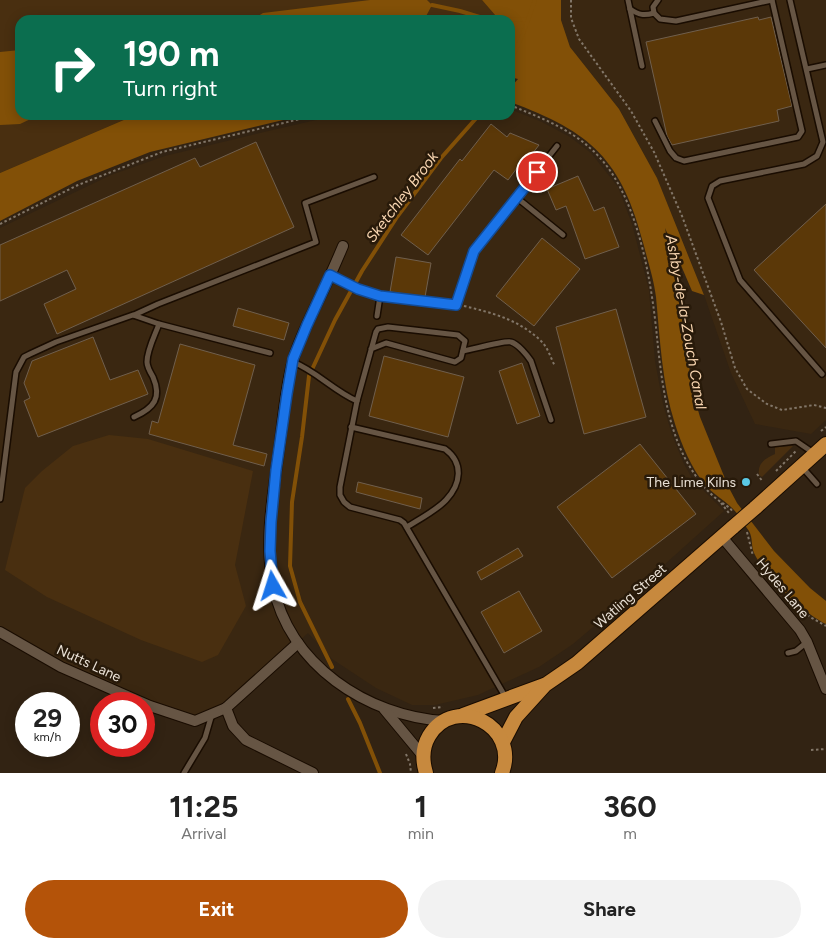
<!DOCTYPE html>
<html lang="en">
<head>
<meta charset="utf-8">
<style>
  body { margin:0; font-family:Figtree,sans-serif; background:#f2f2f2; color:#222; height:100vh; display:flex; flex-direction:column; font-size:19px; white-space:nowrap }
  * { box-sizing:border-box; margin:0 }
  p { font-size:16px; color:#767676 }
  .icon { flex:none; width:28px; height:28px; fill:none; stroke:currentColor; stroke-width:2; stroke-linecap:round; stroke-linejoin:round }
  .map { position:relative; height:773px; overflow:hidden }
  .panel { display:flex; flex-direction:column; background:#fff; flex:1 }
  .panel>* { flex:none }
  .hud { position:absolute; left:15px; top:15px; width:500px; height:105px; border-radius:15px; box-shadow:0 2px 12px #0003; background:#0b6e4f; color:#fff; overflow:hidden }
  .speed { position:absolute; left:15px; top:692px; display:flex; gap:10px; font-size:25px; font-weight:700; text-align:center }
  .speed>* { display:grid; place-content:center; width:65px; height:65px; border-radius:50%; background:#fff; box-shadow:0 2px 12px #0003; line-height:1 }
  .speed small { font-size:12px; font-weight:400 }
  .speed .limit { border:8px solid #d22; background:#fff; color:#111 }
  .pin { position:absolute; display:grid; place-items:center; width:42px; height:42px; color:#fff; margin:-21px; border:2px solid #fff; border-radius:50%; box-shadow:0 1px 5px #0007 }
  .me { position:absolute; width:55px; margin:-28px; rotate:354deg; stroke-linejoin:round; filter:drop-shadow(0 0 4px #0008) }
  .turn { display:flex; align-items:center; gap:18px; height:105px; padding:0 25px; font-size:22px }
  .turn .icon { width:65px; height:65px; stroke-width:2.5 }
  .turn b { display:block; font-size:35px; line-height:42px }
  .eta { display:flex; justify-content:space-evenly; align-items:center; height:85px; text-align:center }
  .eta b { font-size:30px; font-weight:700; line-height:35px }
  .button { display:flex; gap:10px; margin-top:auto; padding:10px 25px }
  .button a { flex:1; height:58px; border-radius:30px; background:#b45309; color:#fff; font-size:20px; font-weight:700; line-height:58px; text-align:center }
  .button a+a { background:#f2f2f2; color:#222 }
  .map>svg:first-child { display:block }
</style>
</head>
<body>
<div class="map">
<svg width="826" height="773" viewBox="0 0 826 773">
  <rect width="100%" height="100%" fill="#322313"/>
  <g fill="#3a2711">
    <path d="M 561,0 L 826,0 L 826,420 L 811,434 L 755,424 L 731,373 L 704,295 L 657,178 L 619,109 L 570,47 L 561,20 Z"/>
    <path d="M 510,109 L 542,122 L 570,137 L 591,153 L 618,187 L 632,224 L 649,290 L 655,361 L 663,404 L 672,435 L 684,464 L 693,480 L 724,511 L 625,600 L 573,644 L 539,667 L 478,695 L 435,705 L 412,705 L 376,688 L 332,659 L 308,633 L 226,708 L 195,721 L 150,706 L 0,632 L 0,228 L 111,175 L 165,156 L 264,132 L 338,115 L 510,115 Z"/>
  </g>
  <g fill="#492f10">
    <path d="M 0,0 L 482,0 L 495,15 L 495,20 L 20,20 L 20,115 L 141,115 L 126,119 L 0,173 Z"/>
    <path d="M 109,435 L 148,439 L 253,471 L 235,565 L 246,606 L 218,655 L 202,662 L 141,640 L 47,597 L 5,570 L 25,488 L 42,471 L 73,446 Z"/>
    <path d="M 793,446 L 762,477 L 759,475 C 757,463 766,458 775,454 L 775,447 Z"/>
  </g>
  <g fill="#825007">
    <path d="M 370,0 L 427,0 L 432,5 L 424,20 L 252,20 L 263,13 Z"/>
    <path d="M 482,0 L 561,0 L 561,20 L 570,47 L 619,109 L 657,178 L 704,295 L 692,291 L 665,228 L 681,312 L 693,393 L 700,417 L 728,486 L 737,503 L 774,551 L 810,588 L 826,601 L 826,624 C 803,613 765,577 754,553 C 751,546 753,538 749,531 C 743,523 738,513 731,507 C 723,499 713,494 705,485 C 691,467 682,446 675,424 C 662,384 660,339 656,297 C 654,280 648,262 644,246 C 622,160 592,132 510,102 L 510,88 L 518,79 L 510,77 L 510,20 L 495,20 L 495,15 Z"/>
    <path d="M 20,50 L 20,115 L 39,115 L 20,124 L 0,125 L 0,52 Z"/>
    <path d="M 141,115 L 304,115 L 150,152 L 77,181 L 0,221 L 0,173 L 126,119 Z"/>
  </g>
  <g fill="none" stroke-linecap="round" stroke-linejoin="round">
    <g stroke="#825007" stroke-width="4">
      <path d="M 432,5 L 460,11 L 486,19 L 528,20"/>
      <path d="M 510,62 L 523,34 L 535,0"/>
      <path d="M 332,667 L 300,602 L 290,566 L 292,502 L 302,437 L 309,376 L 335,320 L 362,271 L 397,217 L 441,158 L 479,115"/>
      <path d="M 348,699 L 360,723 L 380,773"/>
    </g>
  </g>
  <g fill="#5b3808" stroke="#705f4d">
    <path d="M 758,17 L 759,20 L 771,17 L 792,106 L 777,110 L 779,121 L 672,145 L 667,136 L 646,42 Z"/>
    <path d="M 491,124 L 507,137 L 510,133 L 539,145 L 520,170 L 517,168 L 508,180 L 494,170 L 428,255 L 401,235 L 460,159 L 462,161 Z"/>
    <path d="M 256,142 L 294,227 L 57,334 L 44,304 L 76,289 L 67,270 L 0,301 L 0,245 L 195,158 L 200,167 Z"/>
    <path d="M 578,176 L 594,211 L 604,207 L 619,247 L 585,259 L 566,206 L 556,210 L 547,189 Z"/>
    <path d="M 826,204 L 826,348 L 754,270 Z"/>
    <path d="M 542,238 L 580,269 L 534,326 L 496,296 Z"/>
    <path d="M 396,257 L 431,263 L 425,297 L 390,292 Z"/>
    <path d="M 238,308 L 289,323 L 284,340 L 233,326 Z"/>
    <path d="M 616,309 L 646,417 L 584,434 L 556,327 Z"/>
    <path d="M 93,337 L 110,380 L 138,370 L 148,394 L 38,437 L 24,401 L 30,398 L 24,383 L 32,361 Z"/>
    <path d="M 180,344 L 255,365 L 233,445 L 267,454 L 264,466 L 149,434 L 152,421 L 158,423 Z"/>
    <path d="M 384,356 L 464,377 L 448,437 L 369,416 Z"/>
    <path d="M 522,363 L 540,416 L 517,424 L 499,371 Z"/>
    <path d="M 640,444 L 696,514 L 612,578 L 557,507 Z"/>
    <path d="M 358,482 L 422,498 L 420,509 L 356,492 Z"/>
    <path d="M 518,548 L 523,556 L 481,580 L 477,572 Z"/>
    <path d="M 519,591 L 542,631 L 504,653 L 481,612 Z"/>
  </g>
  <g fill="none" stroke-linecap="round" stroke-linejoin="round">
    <g stroke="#190c01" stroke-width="8">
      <g id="service">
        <path d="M 628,0 L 642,66"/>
        <path d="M 790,0 L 823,142 L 817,156 L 804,164 L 720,181 L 712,186 L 708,198 L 740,280 L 822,374"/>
        <path d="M 630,9 C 639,15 644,16 654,13 L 660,19 L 676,21 L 772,0"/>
        <path d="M 654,13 L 653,7 L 658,0"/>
        <path d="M 807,69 L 826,65"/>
        <path d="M 655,121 L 670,151 L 676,158 L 684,161 L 798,137 L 802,131 L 772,0"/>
        <path d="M 516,197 L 563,235"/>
        <path d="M 330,275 L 358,289 L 380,296 L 456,305 L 474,251 L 557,146"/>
        <path d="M 134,315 L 158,304 L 316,242 L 305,203 L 374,177"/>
        <path d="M 377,316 L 380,296"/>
        <path d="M 371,349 L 386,343 L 455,362 L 461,358 L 465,341 L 458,335 L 388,327 L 378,329 L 376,332 L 357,401 L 340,487 L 340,495 L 344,502 L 350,507 L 400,520 L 404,523 L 506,698"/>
        <path d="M 463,351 C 471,350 505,340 511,342 C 518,344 527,355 531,361 L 551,420"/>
        <path d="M 293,362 C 316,371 334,391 357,401"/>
        <path d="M 134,417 C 154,408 162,398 153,377 C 150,372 147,367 147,362 C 147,350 155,335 159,324"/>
        <path d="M 351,427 L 445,449 C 464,463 461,484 446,500 C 437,510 418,520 407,527"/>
        <path d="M 771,444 L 796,441 L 815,454"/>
        <path d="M 802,467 L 817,484"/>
        <path d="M 0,499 L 16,372 L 24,357 L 30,354 L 56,342 L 133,315 L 159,324 L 270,353"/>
        <path d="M 788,653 L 796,651 L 807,642"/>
        <path d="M 184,773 L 205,738 L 212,714"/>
      </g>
    </g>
    <g stroke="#190c01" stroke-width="12">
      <g id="minor">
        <path d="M 343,246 C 335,265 327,283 318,301 C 309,320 299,340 293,360 C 285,389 283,420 279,450 C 273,494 264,542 273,585 C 289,665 367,716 444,721"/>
        <path d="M 722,537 L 800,630 L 807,642 L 826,689"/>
        <path d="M 0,632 L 61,667 L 150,706 L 195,721 L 226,708 L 298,643"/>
        <path d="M 226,708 L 233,726 L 246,740 L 313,773"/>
        <path d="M 384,709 L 423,756"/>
      </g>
    </g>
    <g stroke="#190c01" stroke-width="16">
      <g id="trunk">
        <path d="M 755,508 L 826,444"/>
        <path d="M 463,715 L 544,685"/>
        <path d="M 503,742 L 516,717 L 545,685 L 577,663 L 733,527"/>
        <path d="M 426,773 C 422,760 422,748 429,736 C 455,693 520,726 502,773"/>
      </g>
    </g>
    <g stroke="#827668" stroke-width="2" stroke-dasharray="2.5 2.5" stroke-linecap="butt">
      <path d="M 571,0 L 571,18 L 579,39 L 631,111 L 654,152 L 682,216 L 721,322 L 735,368 L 747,389 L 767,404 L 782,410 L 814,405 L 826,408"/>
      <path d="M 510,105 C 538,117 567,127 590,148 C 637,188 651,278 657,337 C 661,378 667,426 687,462 C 695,476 705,490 718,500 C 723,504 729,506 733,512"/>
      <path d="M 0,224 L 78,185 L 162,152 L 317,115"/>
      <path d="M 464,306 C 493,313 520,320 542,342 C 548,348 551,359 555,366"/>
      <path d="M 821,431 L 826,427"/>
      <path d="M 776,471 L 796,451"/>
      <path d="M 757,474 L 763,482"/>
      <path d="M 721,503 L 729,513"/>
      <path d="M 747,532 L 753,556"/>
      <path d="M 792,602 L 810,617 L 826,626"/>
      <path d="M 433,708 L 443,707"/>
      <path d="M 811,750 L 826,749"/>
      <path d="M 406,754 L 410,764 L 411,773"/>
    </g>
    <use href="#service" stroke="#654" stroke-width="5"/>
    <use href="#minor" stroke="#654" stroke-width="10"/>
    <use href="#trunk" stroke="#c7893e" stroke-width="14"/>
    <g stroke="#190c01" stroke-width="16" stroke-linecap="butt">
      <path id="trunk-bridge" d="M 733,527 L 755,508"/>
    </g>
    <use href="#trunk-bridge" stroke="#c7893e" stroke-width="14"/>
  </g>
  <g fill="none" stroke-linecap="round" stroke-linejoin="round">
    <g stroke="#114b97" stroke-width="12">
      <path id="route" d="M 273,586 L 270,551 L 271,522 L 276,470 L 287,394 L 293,359 L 307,325 L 330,275 L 358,289 L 380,296 L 456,305 L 474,251 L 537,172"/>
    </g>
    <use href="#route" stroke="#1a73e8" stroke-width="9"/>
  </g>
  <circle fill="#5ac8e5" stroke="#281a0a" stroke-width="2" cx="746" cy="482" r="5"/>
  <g text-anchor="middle" stroke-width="5" stroke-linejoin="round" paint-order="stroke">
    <g font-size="14" fill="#e9e0d5" stroke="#281a0a" text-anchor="end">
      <text x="736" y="487">The Lime Kilns</text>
    </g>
    <g font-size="14" fill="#e9e0d5" stroke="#281a0a">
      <text transform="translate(783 588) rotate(50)" y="5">Hydes Lane</text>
      <text transform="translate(630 596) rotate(-41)" y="5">Watling Street</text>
      <text transform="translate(89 663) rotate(25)" y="5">Nutts Lane</text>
    </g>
    <g font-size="15" font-style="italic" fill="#f9d6b1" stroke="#281a0a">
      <text transform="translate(402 197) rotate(-53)" y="5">Sketchley Brook</text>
      <text transform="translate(686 322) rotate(80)" y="5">Ashby-de-la-Zouch Canal</text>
    </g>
  </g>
</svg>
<div class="speed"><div>29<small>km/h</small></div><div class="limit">30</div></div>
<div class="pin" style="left:537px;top:172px;background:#d93025"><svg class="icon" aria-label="arrive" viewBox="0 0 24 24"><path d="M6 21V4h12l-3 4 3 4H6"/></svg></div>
<svg class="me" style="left:273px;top:586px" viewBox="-20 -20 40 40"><path d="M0-17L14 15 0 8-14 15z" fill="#1a73e8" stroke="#fff" stroke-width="4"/></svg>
<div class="hud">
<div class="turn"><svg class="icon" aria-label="right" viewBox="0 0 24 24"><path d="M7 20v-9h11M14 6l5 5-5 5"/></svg><div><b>190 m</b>Turn right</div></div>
</div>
</div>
<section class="panel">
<div class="eta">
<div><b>11:25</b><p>Arrival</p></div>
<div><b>1</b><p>min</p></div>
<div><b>360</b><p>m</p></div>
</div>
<div class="button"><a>Exit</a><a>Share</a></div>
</section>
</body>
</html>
